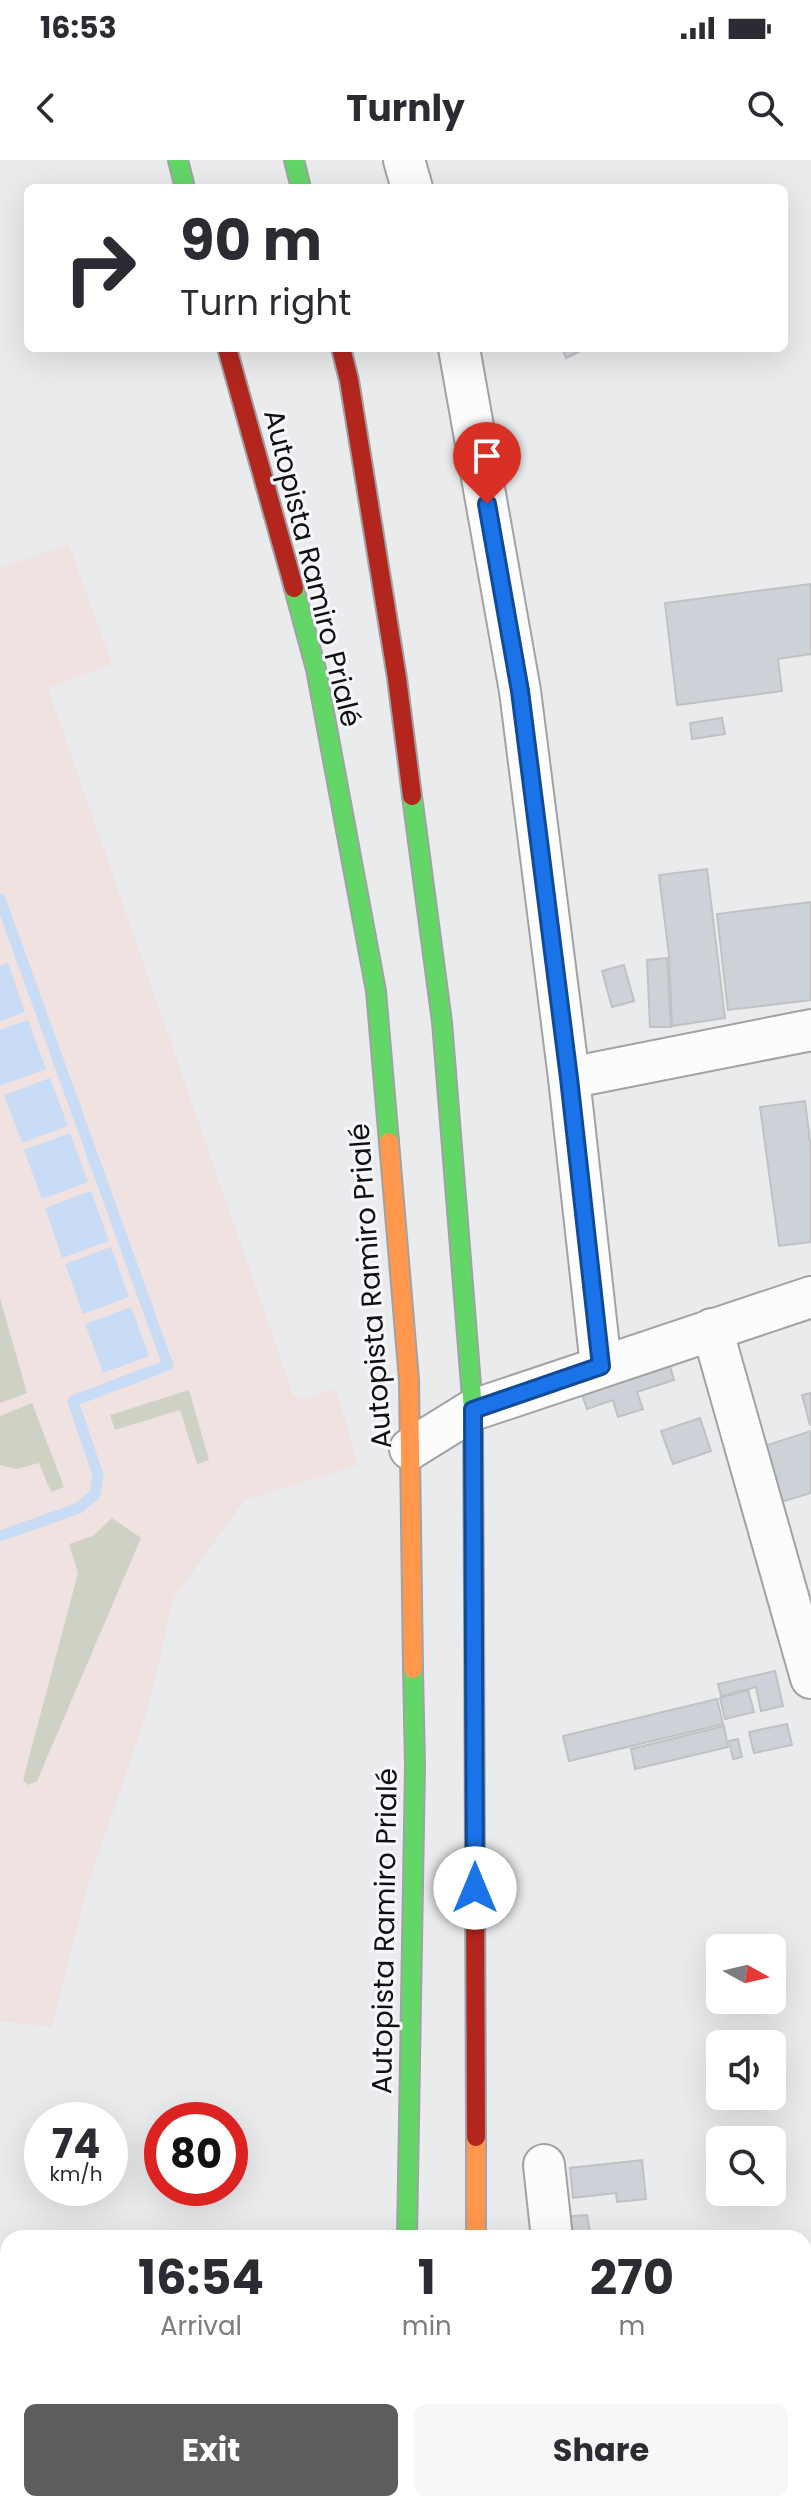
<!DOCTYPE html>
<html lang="en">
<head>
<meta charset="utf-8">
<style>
  body { margin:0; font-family:Poppins,sans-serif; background:#f7f7f7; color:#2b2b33; height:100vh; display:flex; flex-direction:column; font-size:30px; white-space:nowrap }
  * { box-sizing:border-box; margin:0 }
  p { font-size:26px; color:#7c7c81 }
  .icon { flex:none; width:44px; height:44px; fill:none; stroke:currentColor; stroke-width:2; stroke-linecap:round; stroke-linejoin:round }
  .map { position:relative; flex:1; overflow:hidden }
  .side { position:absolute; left:0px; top:2070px; width:812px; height:282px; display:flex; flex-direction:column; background:#fff; border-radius:24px 24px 0 0; box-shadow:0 8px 32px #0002 }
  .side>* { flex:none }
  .top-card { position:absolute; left:24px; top:24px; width:764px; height:168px; border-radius:12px; box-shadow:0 8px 32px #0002; background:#fff; color:#2b2b33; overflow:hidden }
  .needle { width:52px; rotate:98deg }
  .tools { position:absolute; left:706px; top:1774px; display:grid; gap:16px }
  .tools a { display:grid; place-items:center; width:80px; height:80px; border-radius:12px; background:#fff; box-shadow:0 8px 32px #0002; font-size:40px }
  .speed { position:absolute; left:24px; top:1942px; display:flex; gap:16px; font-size:40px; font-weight:700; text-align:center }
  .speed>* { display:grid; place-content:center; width:104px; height:104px; border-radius:50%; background:#fff; box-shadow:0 8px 32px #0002; line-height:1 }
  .speed small { font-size:20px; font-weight:400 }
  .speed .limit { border:12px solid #d22; background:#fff; color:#111 }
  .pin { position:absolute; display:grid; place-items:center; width:68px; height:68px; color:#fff; margin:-82px -34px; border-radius:50% 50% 50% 0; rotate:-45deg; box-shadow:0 0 8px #0007 }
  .pin .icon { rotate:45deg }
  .me { position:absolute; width:88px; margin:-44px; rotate:0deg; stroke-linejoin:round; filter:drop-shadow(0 0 6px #0008) }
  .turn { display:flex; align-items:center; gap:28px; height:168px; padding:0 24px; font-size:36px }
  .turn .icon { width:104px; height:104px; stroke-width:2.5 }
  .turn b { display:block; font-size:56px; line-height:68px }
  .eta { display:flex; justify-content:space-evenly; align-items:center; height:136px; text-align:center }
  .eta b { font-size:48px; font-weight:700; line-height:56px }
  .button { display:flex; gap:16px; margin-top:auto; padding:16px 24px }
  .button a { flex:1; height:92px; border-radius:12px; background:#5c5d5e; color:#fff; font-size:32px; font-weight:700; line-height:92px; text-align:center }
  .button a+a { background:#f7f7f7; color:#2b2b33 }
  .status { display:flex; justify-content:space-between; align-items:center; height:56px; padding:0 40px; background:#fff; direction:ltr }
  .status svg { height:22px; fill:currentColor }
  header { display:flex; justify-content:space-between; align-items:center; height:104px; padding:0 24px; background:#fff; font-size:36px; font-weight:700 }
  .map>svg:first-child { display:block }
</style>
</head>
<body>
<div class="status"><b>16:53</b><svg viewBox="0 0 49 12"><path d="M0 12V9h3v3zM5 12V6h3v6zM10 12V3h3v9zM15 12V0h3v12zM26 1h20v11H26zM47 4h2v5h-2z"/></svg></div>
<header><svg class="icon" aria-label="back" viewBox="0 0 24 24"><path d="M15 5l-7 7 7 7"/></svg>Turnly<svg class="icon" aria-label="search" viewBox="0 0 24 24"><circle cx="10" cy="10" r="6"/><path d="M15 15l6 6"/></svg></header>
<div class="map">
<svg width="811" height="2351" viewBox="0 0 811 2351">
  <rect width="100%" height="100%" fill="#eaebed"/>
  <path fill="#f0e2e1" d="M 69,384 L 112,504 L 48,528 L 293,1234 L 303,1239 L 336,1229 L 358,1305 L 244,1341 L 174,1438 L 146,1555 L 90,1719 L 52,1867 L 0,1861 L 0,408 Z"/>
  <g fill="#ced2c5">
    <path d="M 0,1138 L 27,1233 L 0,1243 Z"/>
    <path d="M 189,1230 L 209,1300 L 197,1304 L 180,1250 L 115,1270 L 110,1255 Z"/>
    <path d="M 32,1243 L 64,1327 L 51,1332 L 39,1303 L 17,1309 L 0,1305 L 0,1256 Z"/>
    <path d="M 112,1358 L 141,1378 L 37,1621 L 28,1625 L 23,1620 L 24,1616 L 78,1413 L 69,1384 L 93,1376 Z"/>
  </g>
  <g fill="#c8dcf5">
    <path d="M 8,803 L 25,852 L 0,861 L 0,806 Z"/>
    <path d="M 28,860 L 46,909 L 0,926 L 0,870 Z"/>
    <path d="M 50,918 L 68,966 L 22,983 L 4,935 Z"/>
    <path d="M 70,973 L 88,1022 L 42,1039 L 24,990 Z"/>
    <path d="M 91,1031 L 109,1081 L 62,1098 L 45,1048 Z"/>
    <path d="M 111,1087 L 129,1137 L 83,1154 L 65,1104 Z"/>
    <path d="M 131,1147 L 149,1196 L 103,1213 L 85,1164 Z"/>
  </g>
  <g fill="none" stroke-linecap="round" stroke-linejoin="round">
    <path stroke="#c8dcf5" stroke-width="11" d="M 0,739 L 168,1205 L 73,1241 L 98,1315 L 95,1334 L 79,1348 L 0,1376"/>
  </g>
  <g fill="#cdd2d9" stroke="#c1c1c3" stroke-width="2">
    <path d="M 562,188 L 586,188 L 566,198 Z"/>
    <path d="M 811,424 L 811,494 L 778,499 L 782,531 L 677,545 L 665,443 Z"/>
    <path d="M 722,558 L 725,574 L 692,579 L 690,563 Z"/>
    <path d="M 707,709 L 725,858 L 672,866 L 669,795 L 659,715 Z"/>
    <path d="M 811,742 L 811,840 L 728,850 L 717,754 Z"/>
    <path d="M 667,798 L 671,867 L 650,867 L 647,800 Z"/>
    <path d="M 624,805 L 634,841 L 612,847 L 602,811 Z"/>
    <path d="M 805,941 L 811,990 L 811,1082 L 779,1086 L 760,947 Z"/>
    <path d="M 667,1196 L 674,1220 L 637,1232 L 643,1249 L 618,1257 L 613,1240 L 587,1249 L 579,1226 Z"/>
    <path d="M 811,1233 L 811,1265 L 810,1265 L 802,1235 Z"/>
    <path d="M 700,1258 L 711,1291 L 673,1304 L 661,1271 Z"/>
    <path d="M 811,1271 L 811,1333 L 774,1344 L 758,1288 Z"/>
    <path d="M 775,1511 L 783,1546 L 761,1551 L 756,1527 L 721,1536 L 718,1524 Z"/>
    <path d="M 748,1530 L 754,1552 L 725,1559 L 720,1538 Z"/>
    <path d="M 717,1539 L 723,1564 L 569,1601 L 563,1576 Z"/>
    <path d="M 787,1564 L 792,1585 L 754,1593 L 749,1572 Z"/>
    <path d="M 724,1566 L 728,1587 L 635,1609 L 631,1589 Z"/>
    <path d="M 738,1579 L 742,1597 L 733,1599 L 729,1581 Z"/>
    <path d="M 642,2000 L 646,2039 L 617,2042 L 616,2033 L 573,2038 L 570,2008 Z"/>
    <path d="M 587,2055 L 591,2078 L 568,2078 L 565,2057 Z"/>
  </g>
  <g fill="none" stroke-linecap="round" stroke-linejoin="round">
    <g stroke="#a1a2a3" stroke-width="44">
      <g id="street">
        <path d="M 404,0 L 412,28"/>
        <path d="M 459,188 L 520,531 L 569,918 L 601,1206"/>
        <path d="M 569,918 L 811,870"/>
        <path d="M 712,1169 L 811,1518"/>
        <path d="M 410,1289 L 473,1250 L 811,1137"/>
        <path d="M 544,2005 L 552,2078"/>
        <path d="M 804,2212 L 811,2211"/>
        <path d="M 580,2344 L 580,2351"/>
      </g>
    </g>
    <g stroke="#a1a2a3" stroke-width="22">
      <g id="fast">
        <path d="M 178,0 L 185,28"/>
        <path d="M 294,0 L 301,28"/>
        <path d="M 294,428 L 316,509 L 376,831 L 389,982"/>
        <path d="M 412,636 L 442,862 L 473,1250 L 474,1446"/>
        <path d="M 407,2078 L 415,1606 L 413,1509"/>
      </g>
    </g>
    <g stroke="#a1a2a3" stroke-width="22">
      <g id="slow">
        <path d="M 389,982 L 409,1220 L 413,1509"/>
        <path d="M 476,1977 L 476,2078"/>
        <path d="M 477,2344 L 477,2351"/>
      </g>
    </g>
    <g stroke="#a1a2a3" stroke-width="22">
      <g id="jam">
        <path d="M 227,188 L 294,428"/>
        <path d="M 341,188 L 349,220 L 397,518 L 412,636"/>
        <path d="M 474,1446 L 476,1977"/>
        <path d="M 403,2344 L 403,2351"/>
      </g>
    </g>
    <use href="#street" stroke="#fcfcfc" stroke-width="40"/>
    <use href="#fast" stroke="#63d668" stroke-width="18"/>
    <use href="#slow" stroke="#ff974d" stroke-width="18"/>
    <use href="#jam" stroke="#b3261e" stroke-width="18"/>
  </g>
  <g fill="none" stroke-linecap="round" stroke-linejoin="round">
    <g stroke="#114b97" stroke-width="20">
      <path id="route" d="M 475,1728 L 473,1250 L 601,1206 L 569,918 L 520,531 L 487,344"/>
    </g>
    <use href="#route" stroke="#1a73e8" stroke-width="14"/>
  </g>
  <g text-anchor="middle" stroke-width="6" stroke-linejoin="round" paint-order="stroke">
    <g font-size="28" fill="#0f1011" stroke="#f6f8fc">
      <text transform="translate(313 408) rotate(76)" y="10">Autopista Ramiro Prialé</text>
      <text transform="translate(370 1126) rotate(-94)" y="10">Autopista Ramiro Prialé</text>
      <text transform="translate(384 1771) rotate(-89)" y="10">Autopista Ramiro Prialé</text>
    </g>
  </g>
</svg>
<div class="tools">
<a><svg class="needle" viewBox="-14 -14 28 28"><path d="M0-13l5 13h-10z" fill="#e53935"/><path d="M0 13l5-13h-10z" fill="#7c7c81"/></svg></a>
<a><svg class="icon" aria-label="sound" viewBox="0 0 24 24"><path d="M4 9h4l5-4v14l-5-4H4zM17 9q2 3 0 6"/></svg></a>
<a><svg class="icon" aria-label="search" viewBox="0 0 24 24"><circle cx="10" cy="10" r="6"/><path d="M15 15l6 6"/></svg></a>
</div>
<div class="speed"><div>74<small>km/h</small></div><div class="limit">80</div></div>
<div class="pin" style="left:487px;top:344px;background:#d93025"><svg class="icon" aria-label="arrive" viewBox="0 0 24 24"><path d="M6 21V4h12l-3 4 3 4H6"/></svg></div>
<svg class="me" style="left:475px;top:1728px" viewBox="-20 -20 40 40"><circle r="19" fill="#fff"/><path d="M0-13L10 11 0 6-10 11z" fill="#1a73e8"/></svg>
<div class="top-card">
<div class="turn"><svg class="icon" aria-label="right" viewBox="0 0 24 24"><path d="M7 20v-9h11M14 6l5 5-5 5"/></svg><div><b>90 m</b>Turn right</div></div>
</div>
<section class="side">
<div class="eta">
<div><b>16:54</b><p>Arrival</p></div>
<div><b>1</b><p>min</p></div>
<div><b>270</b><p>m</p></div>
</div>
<div class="button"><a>Exit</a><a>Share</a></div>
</section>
</div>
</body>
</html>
